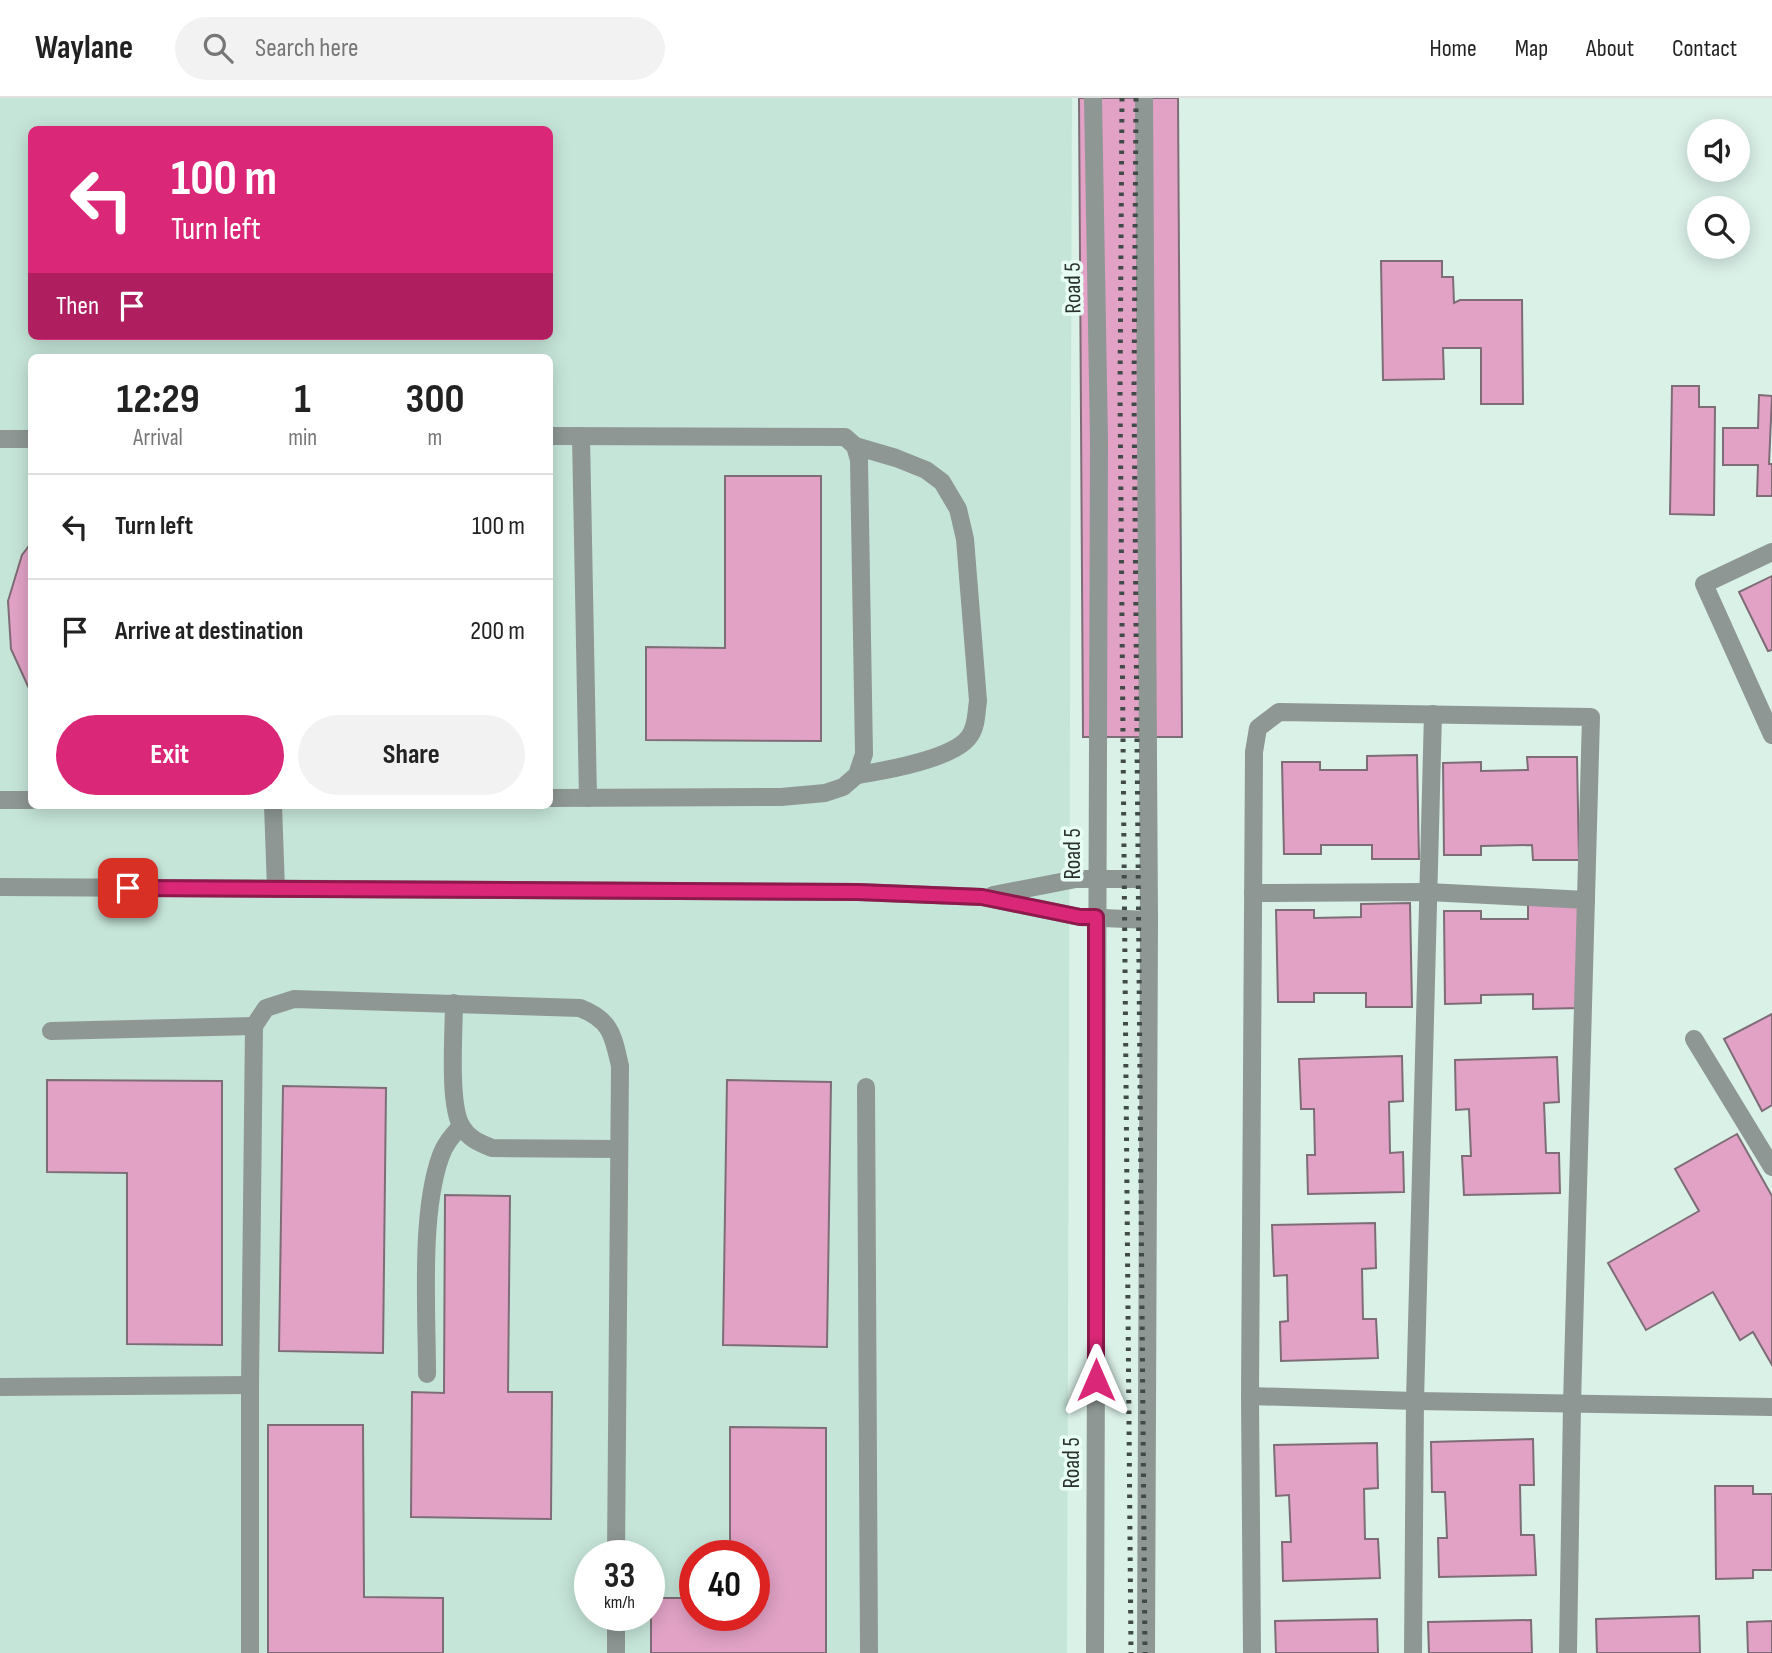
<!DOCTYPE html>
<html lang="en">
<head>
<meta charset="utf-8">
<style>
  body { margin:0; font-family:"Sofia Sans Condensed",sans-serif; background:#f2f2f2; color:#222; height:100vh; display:flex; flex-direction:column; font-size:26px; white-space:nowrap }
  * { box-sizing:border-box; margin:0 }
  p { font-size:23px; color:#767676 }
  .icon { flex:none; width:38px; height:38px; fill:none; stroke:currentColor; stroke-width:2; stroke-linecap:round; stroke-linejoin:round }
  .map { position:relative; flex:1; overflow:hidden }
  .sheet { position:absolute; left:28px; top:256px; width:525px; height:455px; display:flex; flex-direction:column; background:#fff; border-radius:10px; box-shadow:0 4px 18px #0003 }
  .sheet>* { flex:none }
  .banner { position:absolute; left:28px; top:28px; width:525px; height:214px; border-radius:10px; box-shadow:0 4px 18px #0003; background:#db2777; color:#fff; overflow:hidden }
  .fabs { position:absolute; left:1687px; top:21px; display:grid; gap:14px }
  .fabs a { display:grid; place-items:center; width:63px; height:63px; border-radius:50%; background:#fff; box-shadow:0 4px 18px #0003; font-size:35px }
  .speed { position:absolute; left:574px; top:1442px; display:flex; gap:14px; font-size:35px; font-weight:700; text-align:center }
  .speed>* { display:grid; place-content:center; width:91px; height:91px; border-radius:50%; background:#fff; box-shadow:0 4px 18px #0003; line-height:1 }
  .speed small { font-size:18px; font-weight:400 }
  .speed .limit { border:10px solid #d22; background:#fff; color:#111 }
  .pin { position:absolute; display:grid; place-items:center; width:60px; height:60px; color:#fff; margin:-30px; border-radius:14px; box-shadow:0 4px 10px #0006 }
  .me { position:absolute; width:77px; margin:-38px; rotate:0deg; stroke-linejoin:round; filter:drop-shadow(0 0 5px #0008) }
  .turn { display:flex; align-items:center; gap:24px; height:147px; padding:0 28px; font-size:32px }
  .turn .icon { width:91px; height:91px; stroke-width:2.5 }
  .turn b { display:block; font-size:49px; line-height:60px }
  .then { display:flex; align-items:center; height:66px; padding:0 28px; background:#0003; gap:14px; font-size:26px }
  .eta { display:flex; justify-content:space-evenly; align-items:center; height:119px; text-align:center }
  .eta b { font-size:42px; font-weight:700; line-height:49px }
  .action { display:flex; gap:14px; margin-top:auto; padding:14px 28px }
  .action a { flex:1; height:80px; border-radius:42px; background:#db2777; color:#fff; font-size:28px; font-weight:700; line-height:80px; text-align:center }
  .action a+a { background:#f2f2f2; color:#222 }
  ul { padding:0; list-style:none }
  li { display:flex; align-items:center; gap:21px; height:105px; padding:0 28px; border-top:2px solid #e0e0e0 }
  li div { flex:1 }
  li b { display:block; font-size:26px }
  li em { font-style:normal }
  header { display:flex; align-items:center; gap:42px; box-sizing:border-box; height:98px; padding:0 35px; background:#fff; border-bottom:2px solid #e0e0e0 }
  header strong { font-size:33px }
  nav { display:flex; gap:38px; margin-inline-start:auto; font-size:24px }
  .search { width:490px; height:63px; background:#f2f2f2; display:flex; align-items:center; gap:18px; box-sizing:border-box; padding:0 24px; border-radius:38px; color:#767676; font-size:26px }
  .map>svg:first-child { display:block }
</style>
</head>
<body>
<header>
<strong>Waylane</strong>
<div class="search"><svg class="icon" aria-label="search" viewBox="0 0 24 24"><circle cx="10" cy="10" r="6"/><path d="M15 15l6 6"/></svg>Search here</div>
<nav><a>Home</a><a>Map</a><a>About</a><a>Contact</a></nav>
</header>
<div class="map">
<svg width="1772" height="1555" viewBox="0 0 1772 1555">
  <rect width="100%" height="100%" fill="#daf1e8"/>
  <path fill="#c6e5d9" fill-rule="evenodd" d="M 0,0 L 1072,0 L 1067,1555 L 0,1555 ZM 32,32 L 550,32 L 550,238 L 32,238 ZM 32,259 L 550,259 L 550,707 L 32,707 ZM 590,1458 L 649,1458 L 649,1517 L 590,1517 ZM 695,1458 L 754,1458 L 754,1517 L 695,1517 Z"/>
  <g fill="#e1a2c6" stroke="#7e6d76" stroke-width="2">
    <path d="M 1079,0 L 1178,0 L 1182,639 L 1083,639 Z"/>
    <path d="M 1381,163 L 1442,163 L 1442,179 L 1453,179 L 1454,205 L 1460,202 L 1522,202 L 1523,306 L 1481,306 L 1481,250 L 1443,250 L 1444,281 L 1383,282 Z"/>
    <path d="M 1672,288 L 1699,288 L 1699,309 L 1715,309 L 1714,417 L 1670,416 Z"/>
    <path d="M 1759,297 L 1772,298 L 1769,366 L 1772,366 L 1772,398 L 1757,398 L 1758,367 L 1723,367 L 1723,330 L 1758,330 Z"/>
    <path d="M 725,378 L 821,378 L 821,643 L 646,642 L 646,549 L 725,550 Z"/>
    <path d="M 32,444 L 32,597 L 11,551 L 8,503 L 22,457 Z"/>
    <path d="M 1772,478 L 1772,552 L 1768,553 L 1739,494 Z"/>
    <path d="M 1417,657 L 1419,761 L 1372,761 L 1372,747 L 1321,747 L 1321,756 L 1284,756 L 1282,664 L 1320,664 L 1320,672 L 1367,672 L 1367,658 Z"/>
    <path d="M 1527,659 L 1577,659 L 1579,762 L 1533,762 L 1532,747 L 1481,748 L 1481,757 L 1444,757 L 1443,665 L 1481,664 L 1481,673 L 1528,672 Z"/>
    <path d="M 1410,805 L 1412,909 L 1366,909 L 1366,895 L 1314,895 L 1314,904 L 1278,904 L 1276,812 L 1314,812 L 1314,820 L 1361,819 L 1361,806 Z"/>
    <path d="M 1528,807 L 1578,807 L 1580,910 L 1533,911 L 1533,896 L 1481,897 L 1481,905 L 1445,906 L 1444,813 L 1481,813 L 1481,821 L 1528,821 Z"/>
    <path d="M 1772,916 L 1772,1007 L 1762,1013 L 1724,941 Z"/>
    <path d="M 1402,958 L 1403,1003 L 1389,1004 L 1390,1055 L 1403,1054 L 1404,1094 L 1308,1096 L 1307,1057 L 1315,1057 L 1314,1011 L 1301,1011 L 1299,961 Z"/>
    <path d="M 1557,959 L 1559,1004 L 1544,1005 L 1546,1055 L 1559,1055 L 1560,1095 L 1464,1097 L 1462,1058 L 1471,1058 L 1469,1011 L 1456,1012 L 1455,962 Z"/>
    <path d="M 47,982 L 222,983 L 222,1247 L 127,1246 L 127,1075 L 47,1074 Z"/>
    <path d="M 727,982 L 831,984 L 827,1249 L 723,1247 Z"/>
    <path d="M 283,988 L 386,990 L 383,1255 L 279,1253 Z"/>
    <path d="M 1737,1036 L 1772,1098 L 1772,1267 L 1753,1234 L 1740,1242 L 1713,1194 L 1646,1232 L 1608,1165 L 1699,1113 L 1675,1071 Z"/>
    <path d="M 445,1097 L 510,1098 L 508,1294 L 552,1294 L 551,1421 L 411,1419 L 412,1294 L 444,1295 Z"/>
    <path d="M 1375,1125 L 1376,1170 L 1362,1171 L 1363,1221 L 1376,1221 L 1378,1260 L 1281,1263 L 1280,1224 L 1288,1223 L 1287,1177 L 1274,1178 L 1272,1127 Z"/>
    <path d="M 268,1327 L 363,1327 L 364,1499 L 443,1500 L 443,1555 L 268,1555 Z"/>
    <path d="M 730,1329 L 826,1330 L 826,1555 L 651,1555 L 651,1500 L 695,1500 L 695,1517 L 754,1517 L 754,1458 L 730,1458 Z"/>
    <path d="M 1533,1341 L 1534,1387 L 1520,1387 L 1521,1437 L 1534,1437 L 1536,1477 L 1439,1479 L 1438,1440 L 1447,1440 L 1445,1394 L 1432,1394 L 1431,1344 Z"/>
    <path d="M 1377,1345 L 1378,1390 L 1364,1391 L 1365,1441 L 1378,1441 L 1380,1480 L 1283,1483 L 1282,1444 L 1291,1444 L 1289,1397 L 1276,1398 L 1274,1347 Z"/>
    <path d="M 1715,1388 L 1753,1388 L 1753,1396 L 1772,1396 L 1772,1472 L 1753,1472 L 1753,1480 L 1716,1481 Z"/>
    <path d="M 1699,1518 L 1700,1555 L 1597,1555 L 1596,1521 Z"/>
    <path d="M 1377,1521 L 1378,1555 L 1276,1555 L 1275,1523 Z"/>
    <path d="M 1531,1522 L 1532,1555 L 1429,1555 L 1428,1524 Z"/>
    <path d="M 1772,1523 L 1772,1555 L 1748,1555 L 1747,1524 Z"/>
  </g>
  <g fill="none" stroke-linecap="round" stroke-linejoin="round">
    <g stroke="#8e9793" stroke-width="18">
      <path d="M 550,338 L 845,339 L 855,348 L 859,362 L 864,656 L 857,677 L 843,689 L 825,695 L 781,699 L 550,700"/>
      <path d="M 581,338 L 588,700"/>
      <path d="M 0,341 L 32,341"/>
      <path d="M 855,348 L 896,360 L 926,372 L 942,384 L 958,411 L 965,441 L 978,603 C 976,615 977,629 969,639 C 953,661 883,673 857,677"/>
      <path d="M 0,702 L 32,702"/>
      <path d="M 273,707 L 276,791"/>
      <path d="M 0,789 L 858,794 L 982,799 L 1080,819 L 1149,822"/>
      <path d="M 993,797 L 1076,781 L 1148,781"/>
      <path d="M 454,905 C 454,933 448,1008 462,1029 C 469,1041 480,1045 492,1050 L 619,1051"/>
      <path d="M 51,933 L 254,928"/>
      <path d="M 866,989 L 869,1555"/>
      <path d="M 427,1276 C 427,1213 420,1118 440,1060 C 444,1047 452,1038 461,1028"/>
      <path d="M 0,1289 L 250,1287"/>
      <path d="M 250,1555 L 250,1287 L 254,928 L 266,910 L 294,901 L 580,910 C 611,922 613,937 620,968 L 616,1458"/>
      <path d="M 616,1555 L 616,1517"/>
    </g>
    <g stroke="#8e9793" stroke-width="18">
      <path d="M 1772,454 L 1704,486 L 1772,637"/>
      <path d="M 1253,795 L 1428,794 L 1586,802"/>
      <path d="M 1694,941 L 1772,1069"/>
      <path d="M 1250,1298 L 1415,1303 L 1772,1309"/>
      <path d="M 1252,1555 L 1250,1298 L 1254,654 L 1258,630 L 1279,614 L 1591,619 L 1572,1306 L 1568,1555"/>
      <path d="M 1413,1555 L 1415,1303 L 1433,616"/>
    </g>
    <g stroke="#8e9793" stroke-width="18">
      <path d="M 1093,0 L 1099,342 L 1095,1555"/>
      <path d="M 1144,0 L 1149,822 L 1146,1555"/>
    </g>
    <g stroke="#404a46" stroke-width="5" stroke-dasharray="3.5 7" stroke-linecap="butt">
      <path d="M 1122,0 L 1120,295 L 1131,1555"/>
      <path d="M 1136,0 L 1134,296 L 1145,1555"/>
    </g>
  </g>
  <g fill="none" stroke-linecap="round" stroke-linejoin="round">
    <g stroke="#8e194d" stroke-width="18">
      <path id="route" d="M 128,790 L 858,794 L 982,799 L 1080,819 L 1096,819 L 1096,1282"/>
    </g>
    <use href="#route" stroke="#db2777" stroke-width="12"/>
  </g>
  <g text-anchor="middle" stroke-width="7" stroke-linejoin="round" paint-order="stroke">
    <g font-size="23" fill="#29312e" stroke="#e8fef5">
      <text transform="translate(1072 190) rotate(-91)" y="8">Road 5</text>
      <text transform="translate(1072 756) rotate(-90)" y="8">Road 5</text>
      <text transform="translate(1071 1365) rotate(-90)" y="8">Road 5</text>
    </g>
  </g>
</svg>
<div class="fabs">
<a><svg class="icon" aria-label="sound" viewBox="0 0 24 24"><path d="M4 9h4l5-4v14l-5-4H4zM17 9q2 3 0 6"/></svg></a>
<a><svg class="icon" aria-label="search" viewBox="0 0 24 24"><circle cx="10" cy="10" r="6"/><path d="M15 15l6 6"/></svg></a>
</div>
<div class="speed"><div>33<small>km/h</small></div><div class="limit">40</div></div>
<div class="pin" style="left:128px;top:790px;background:#d93025"><svg class="icon" aria-label="arrive" viewBox="0 0 24 24"><path d="M6 21V4h12l-3 4 3 4H6"/></svg></div>
<svg class="me" style="left:1096px;top:1282px" viewBox="-20 -20 40 40"><path d="M0-17L14 15 0 8-14 15z" fill="#db2777" stroke="#fff" stroke-width="4"/></svg>
<div class="banner">
<div class="turn"><svg class="icon" aria-label="left" viewBox="0 0 24 24"><path d="M17 20v-9H6M10 6l-5 5 5 5"/></svg><div><b>100 m</b>Turn left</div></div>
<div class="then">Then<svg class="icon" aria-label="arrive" viewBox="0 0 24 24"><path d="M6 21V4h12l-3 4 3 4H6"/></svg></div>
</div>
<section class="sheet">
<div class="eta">
<div><b>12:29</b><p>Arrival</p></div>
<div><b>1</b><p>min</p></div>
<div><b>300</b><p>m</p></div>
</div>
<ul>
<li><svg class="icon" aria-label="left" viewBox="0 0 24 24"><path d="M17 20v-9H6M10 6l-5 5 5 5"/></svg><div><b>Turn left</b></div><em>100 m</em></li>
<li><svg class="icon" aria-label="arrive" viewBox="0 0 24 24"><path d="M6 21V4h12l-3 4 3 4H6"/></svg><div><b>Arrive at destination</b></div><em>200 m</em></li>
</ul>
<div class="action"><a>Exit</a><a>Share</a></div>
</section>
</div>
</body>
</html>
